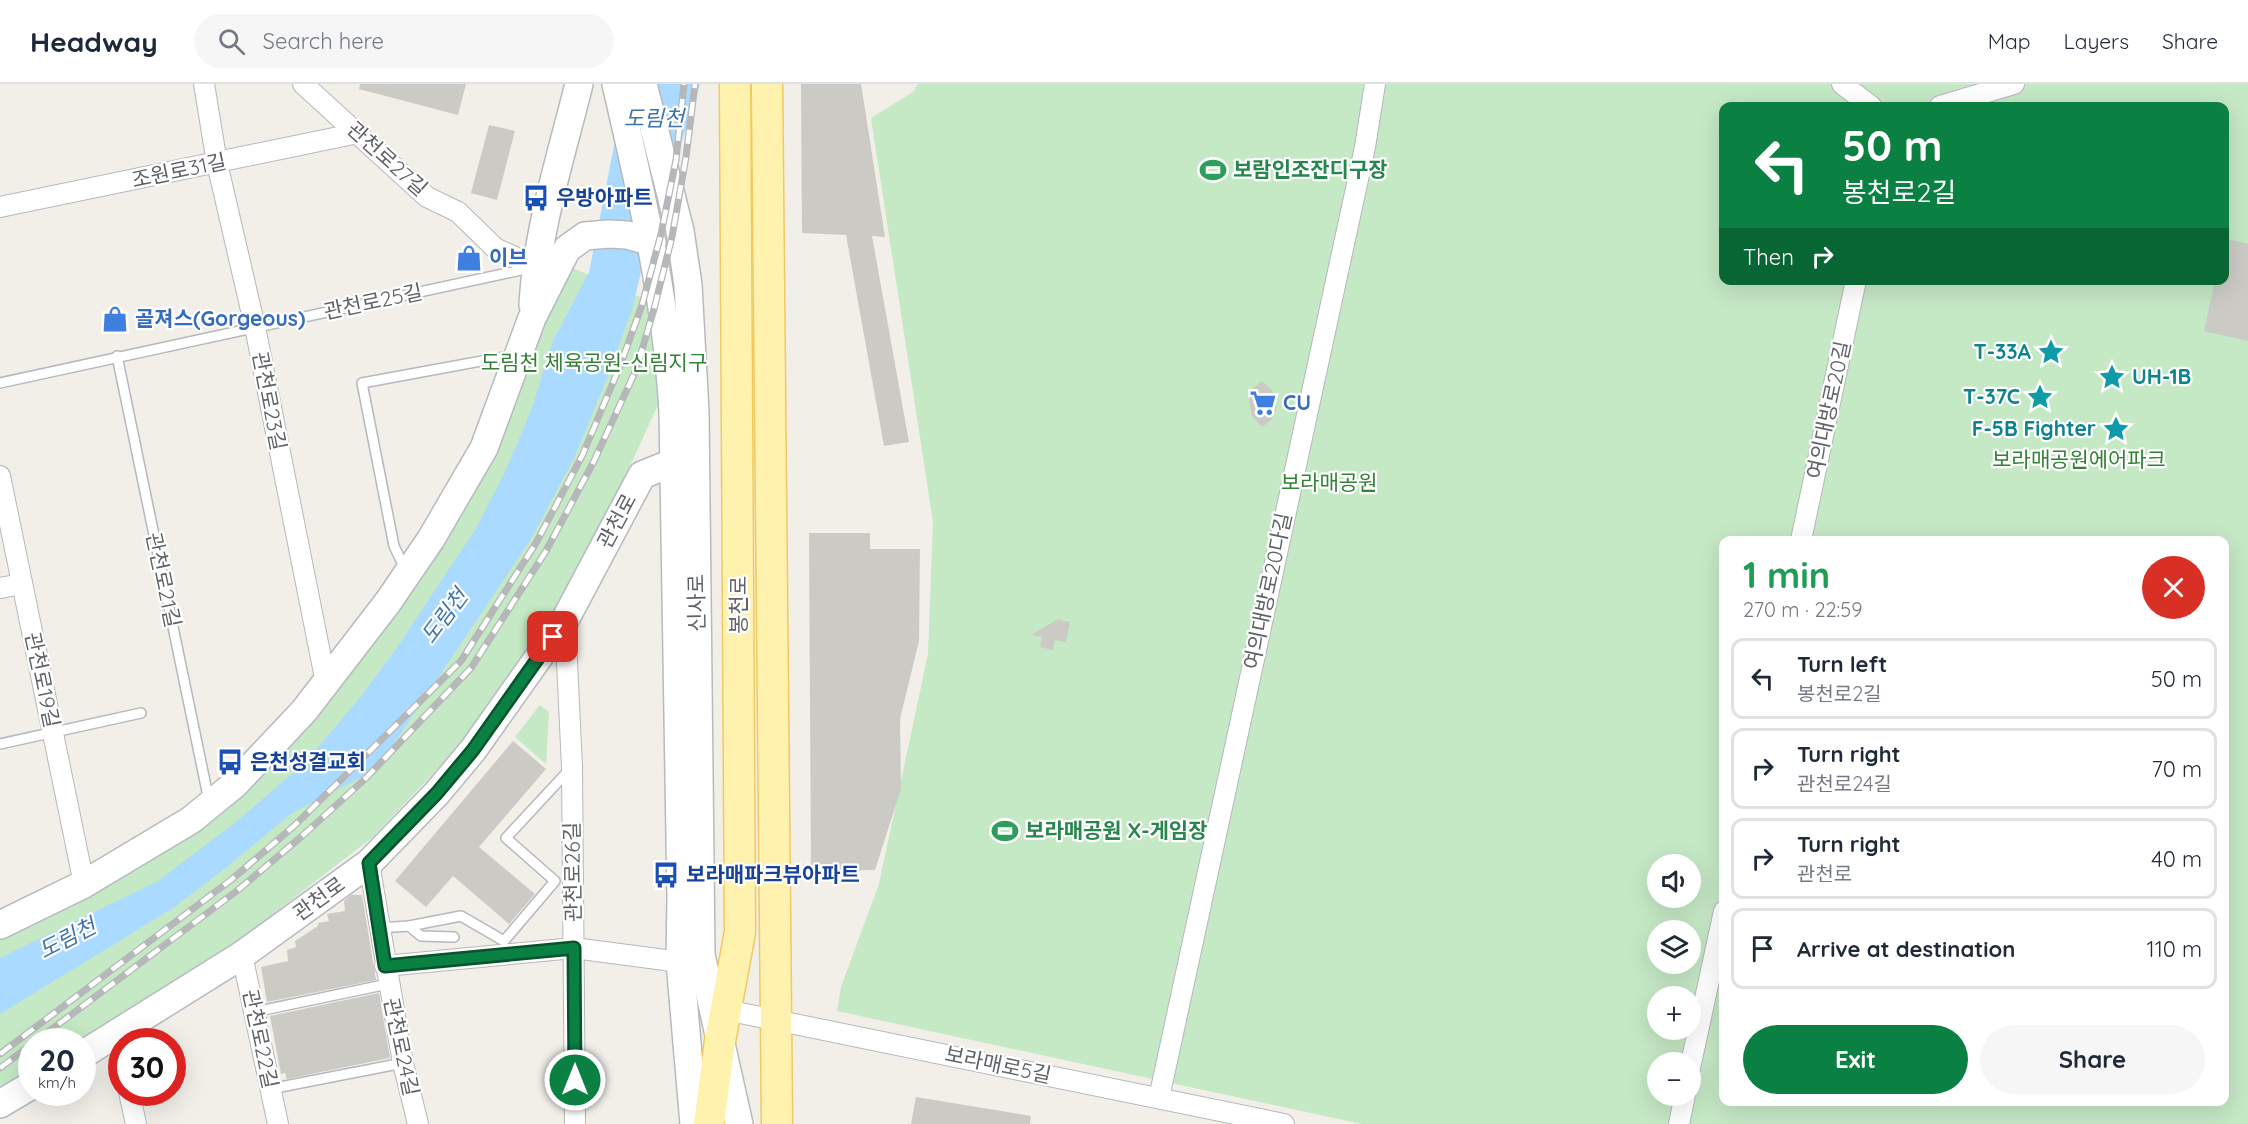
<!DOCTYPE html>
<html lang="en">
<head>
<meta charset="utf-8">
<style>
  body { margin:0; font-family:Quicksand,"Noto Sans KR",sans-serif; background:#f6f6f7; color:#1f2937; height:100vh; display:flex; flex-direction:column; font-size:22px; white-space:nowrap }
  * { box-sizing:border-box; margin:0 }
  p { font-size:20px; color:#747a83 }
  .icon { flex:none; width:33px; height:33px; fill:none; stroke:currentColor; stroke-width:2; stroke-linecap:round; stroke-linejoin:round }
  .map { position:relative; flex:1; overflow:hidden }
  .drawer { position:absolute; left:1719px; top:452px; width:510px; height:570px; display:flex; flex-direction:column; background:#fff; border-radius:12px; box-shadow:0 6px 24px #0002 }
  .drawer>* { flex:none }
  .top-card { position:absolute; left:1719px; top:18px; width:510px; height:183px; border-radius:12px; box-shadow:0 6px 24px #0002; background:#0b8043; color:#fff; overflow:hidden }
  .buttons { position:absolute; left:1647px; top:770px; display:grid; gap:12px }
  .buttons a { display:grid; place-items:center; width:54px; height:54px; border-radius:50%; background:#fff; box-shadow:0 6px 24px #0002; font-size:30px }
  .speed { position:absolute; left:18px; top:944px; display:flex; gap:12px; font-size:30px; font-weight:700; text-align:center }
  .speed>* { display:grid; place-content:center; width:78px; height:78px; border-radius:50%; background:#fff; box-shadow:0 6px 24px #0002; line-height:1 }
  .speed small { font-size:15px; font-weight:400 }
  .speed .limit { border:9px solid #d22; background:#fff; color:#111 }
  .pin { position:absolute; display:grid; place-items:center; width:51px; height:51px; color:#fff; margin:-26px; border-radius:12px; box-shadow:0 3px 9px #0006 }
  .me { position:absolute; width:66px; margin:-33px; rotate:0deg; stroke-linejoin:round; filter:drop-shadow(0 0 4px #0008) }
  .turn { display:flex; align-items:center; gap:21px; height:126px; padding:0 24px; font-size:27px }
  .turn .icon { width:78px; height:78px; stroke-width:2.5 }
  .turn b { display:block; font-size:42px; line-height:51px }
  .then { display:flex; align-items:center; height:57px; padding:0 24px; background:#0003; gap:12px; font-size:22px }
  .round { display:grid; place-items:center; flex:none; width:63px; height:63px; border-radius:32px; background:#f6f6f7 }
  .headline { display:flex; align-items:center; justify-content:space-between; height:102px; padding:0 24px }
  h1 { font-size:36px; font-weight:700; line-height:45px; color:#1e9e55 }
  .primary-button { display:flex; gap:12px; margin-top:auto; padding:12px 24px }
  .primary-button a { flex:1; height:69px; border-radius:36px; background:#0b8043; color:#fff; font-size:24px; font-weight:700; line-height:69px; text-align:center }
  .primary-button a+a { background:#f6f6f7; color:#1f2937 }
  ul { padding:0; list-style:none }
  li { display:flex; align-items:center; gap:18px; height:81px; margin:0 12px 9px; padding:0 12px; border:3px solid #e0e1e3; border-radius:12px }
  li div { flex:1 }
  li b { display:block; font-size:22px }
  li em { font-style:normal }
  header { display:flex; align-items:center; gap:36px; box-sizing:border-box; height:84px; padding:0 30px; background:#fff; border-bottom:2px solid #e0e1e3 }
  header strong { font-size:28px }
  nav { display:flex; gap:33px; margin-inline-start:auto; font-size:21px }
  .search { width:420px; height:54px; background:#f6f6f7; display:flex; align-items:center; gap:15px; box-sizing:border-box; padding:0 21px; border-radius:33px; color:#747a83; font-size:22px }
  .map>svg:first-child { display:block }
</style>
</head>
<body>
<header>
<strong>Headway</strong>
<div class="search"><svg class="icon" aria-label="search" viewBox="0 0 24 24"><circle cx="10" cy="10" r="6"/><path d="M15 15l6 6"/></svg>Search here</div>
<nav><a>Map</a><a>Layers</a><a>Share</a></nav>
</header>
<div class="map">
<svg width="2248" height="1040" viewBox="0 0 2248 1040">
  <rect width="100%" height="100%" fill="#f1efe8"/>
  <g fill="#c5e8c5" fill-rule="evenodd">
    <path d="M 918,0 L 2248,0 L 2248,1040 L 1362,1040 L 837,927 L 841,903 L 879,800 L 928,570 L 933,438 L 871,34 L 913,8 ZM 1724,22 L 2224,22 L 2224,196 L 1724,196 ZM 1724,456 L 2224,456 L 2224,1017 L 1724,1017 ZM 1658,780 L 1690,780 L 1690,813 L 1658,813 ZM 1658,846 L 1690,846 L 1690,879 L 1658,879 ZM 1658,912 L 1690,912 L 1690,945 L 1658,945 ZM 1658,978 L 1690,978 L 1690,1011 L 1658,1011 Z"/>
    <path d="M 545,172 L 684,232 L 682,282 L 657,323 L 609,428 L 560,527 L 462,659 L 373,753 L 239,856 L 120,941 L 82,957 L 32,957 L 31,993 L 0,1012 L 0,845 L 249,693 L 488,370 Z"/>
    <path d="M 540,621 L 549,628 L 546,680 L 515,653 Z"/>
  </g>
  <path fill="#aadaff" d="M 630,0 L 700,0 L 643,179 L 633,222 L 608,292 L 574,374 L 531,455 L 377,685 L 292,729 L 223,786 L 173,824 L 0,930 L 0,874 L 158,797 L 236,738 L 307,677 L 361,612 L 396,565 L 475,446 L 504,390 L 531,327 L 553,257 L 589,188 L 620,32 Z"/>
  <g fill="#cccac5">
    <path d="M 360,0 L 466,0 L 458,31 L 359,5 Z"/>
    <path d="M 801,0 L 861,0 L 885,153 L 872,152 L 909,358 L 884,362 L 846,151 L 802,149 Z"/>
    <path d="M 489,41 L 515,47 L 497,116 L 471,109 Z"/>
    <path d="M 2224,154 L 2248,160 L 2248,257 L 2204,247 L 2215,196 L 2224,196 Z"/>
    <path d="M 1262,297 L 1272,306 L 1276,322 L 1275,330 L 1271,336 L 1262,343 L 1252,332 L 1249,317 L 1253,304 Z"/>
    <path d="M 809,449 L 870,449 L 870,465 L 920,465 L 919,557 L 900,635 L 901,705 L 875,786 L 811,787 Z"/>
    <path d="M 1060,534 L 1059,536 L 1070,538 L 1066,558 L 1055,556 L 1053,566 L 1040,563 L 1042,553 L 1031,551 Z"/>
    <path d="M 513,657 L 546,685 L 479,763 L 535,810 L 509,840 L 453,792 L 426,823 L 395,797 Z"/>
    <path d="M 351,811 L 362,811 L 376,896 L 267,918 L 261,883 L 288,877 L 287,866 L 296,863 L 295,857 L 318,842 L 318,839 L 329,837 L 327,830 L 345,827 L 344,817 Z"/>
    <path d="M 379,909 L 390,974 L 287,995 L 285,989 L 281,990 L 270,932 Z"/>
    <path d="M 916,1013 L 1031,1032 L 1030,1040 L 911,1040 Z"/>
  </g>
  <g fill="none" stroke-linecap="round" stroke-linejoin="round">
    <g stroke="#b5b8bc" stroke-width="12">
      <g id="lane">
        <path d="M 117,272 L 209,717"/>
        <path d="M 0,299 L 530,184"/>
        <path d="M 405,485 L 394,462 L 362,299 L 514,271"/>
        <path d="M 0,660 L 141,629"/>
        <path d="M 409,842 L 421,852 L 454,853"/>
        <path d="M 379,844 L 409,842 L 461,832 L 504,857 L 555,797 L 506,754 L 570,685"/>
        <path d="M 254,928 L 388,900"/>
        <path d="M 270,1005 L 403,979"/>
      </g>
    </g>
    <g stroke="#b5b8bc" stroke-width="22">
      <g id="street">
        <path d="M 204,0 L 217,79 L 255,243 L 326,599"/>
        <path d="M 303,0 L 427,113 L 458,128 L 495,164 L 535,182"/>
        <path d="M 1842,0 L 1871,22"/>
        <path d="M 1940,22 L 2014,0"/>
        <path d="M 0,123 L 358,49"/>
        <path d="M 0,392 L 84,800"/>
        <path d="M 1801,456 L 1856,196"/>
        <path d="M 0,504 L 22,500"/>
        <path d="M 565,536 L 572,683 L 575,1040"/>
        <path d="M 369,779 L 403,979 L 418,1040"/>
        <path d="M 242,871 L 278,1040"/>
        <path d="M 385,882 L 574,864 L 680,878"/>
        <path d="M 716,924 L 1284,1040"/>
        <path d="M 118,950 L 122,969"/>
        <path d="M 1690,984 L 1724,827"/>
        <path d="M 129,1008 L 136,1040"/>
        <path d="M 1159,1014 L 1365,63 L 1375,0"/>
        <path d="M 1679,1040 L 1685,1011"/>
      </g>
    </g>
    <g stroke="#b6babf" stroke-width="30">
      <g id="secondary">
        <path d="M 616,0 C 641,109 667,217 673,328 L 681,813 L 680,878 L 694,1040"/>
        <path d="M 643,0 L 680,147 L 688,201 L 695,328 L 701,871 L 739,1040"/>
        <path d="M 533,221 C 537,146 561,73 579,0"/>
        <path d="M 0,841 L 84,800 L 191,736 L 235,700 L 304,627 L 388,518 L 431,455 L 484,364 L 532,234 L 567,165 L 585,152 L 609,150 L 627,151 L 652,158"/>
        <path d="M 82,971 L 242,871 L 369,779 L 437,709 L 473,666 L 565,536 L 642,391 L 672,379"/>
        <path d="M 0,1020 L 32,1001"/>
      </g>
    </g>
    <g stroke="#f1c960" stroke-width="33">
      <g id="primary">
        <path d="M 767,0 L 777,1040"/>
        <path d="M 709,1040 L 720,957 L 740,848 L 735,0"/>
      </g>
    </g>
    <use href="#lane" stroke="#fff" stroke-width="9"/>
    <use href="#street" stroke="#fff" stroke-width="20"/>
    <use href="#secondary" stroke="#fff" stroke-width="27"/>
    <use href="#primary" stroke="#fff2af" stroke-width="30"/>
    <g stroke="#b6b7b8" stroke-width="7">
      <g id="rail">
        <path d="M 36,957 L 238,806 L 301,753 L 365,695 L 471,584 L 546,467 L 593,379 L 636,286 L 654,225 L 672,153 L 686,73 L 695,0"/>
        <path d="M 0,970 L 231,796 L 294,742 L 461,577 L 536,459 L 582,372 L 620,282 L 642,221 L 661,150 L 676,76 L 684,0"/>
        <path d="M 0,984 L 32,960"/>
      </g>
    </g>
    <use href="#rail" stroke="#fff" stroke-width="4.5" stroke-dasharray="14" stroke-linecap="butt"/>
  </g>
  <g fill="none" stroke-linecap="round" stroke-linejoin="round">
    <g stroke="#07532c" stroke-width="15">
      <path id="route" d="M 553,553 L 473,666 L 437,709 L 369,779 L 385,882 L 574,864 L 575,996"/>
    </g>
    <use href="#route" stroke="#0b8043" stroke-width="10"/>
  </g>
  <defs>
    <g id="stadium-bare" transform="scale(2.07)"><path d="M0-5a6.5 5 0 1 0 0 10a6.5 5 0 1 0 0-10ZM-3.5-1.8h7v3.6h-7Z" fill="#2e9e5b" stroke="#fff" stroke-width="2.5" paint-order="stroke"/></g>
    <g id="bus-bare" transform="scale(2.07)"><path d="M-5-6H5V4H4V6H2V4H-2V6H-4V4H-5ZM-3.5-4V0h7V-4ZM-3.5 1.2v1.5H-2V1.2ZM2 1.2v1.5H3.5V1.2Z" fill="#1a4fb4" stroke="#fff" stroke-width="2.5" paint-order="stroke"/></g>
    <g id="shop-bare" transform="scale(2.07)"><path d="M-5-2.5h2.3a2.7 3.5 0 0 1 5.4 0H5L5.5 6h-11ZM-1.5-2.5h3a1.5 2.3 0 0 0-3 0Z" fill="#3f7fe0" stroke="#fff" stroke-width="2.5" paint-order="stroke"/></g>
    <g id="sight-bare" transform="scale(2.07)"><path d="M0-6L1.8-2.2L6-1.7L2.9 1.2L3.7 5.4L0 3.3L-3.7 5.4L-2.9 1.2L-6-1.7L-1.8-2.2Z" fill="#0f9aa8" stroke="#fff" stroke-width="2.5" paint-order="stroke"/></g>
    <g id="supermarket-bare" transform="scale(2.07)"><path d="M-6-5.5h2.5l.6 2H6L4.5 2H-2.5L-4.4-4H-6ZM-1.5 3.2a1.3 1.3 0 1 0 .1 0ZM3 3.2a1.3 1.3 0 1 0 .1 0Z" fill="#3f7fe0" stroke="#fff" stroke-width="2.5" paint-order="stroke"/></g>
  </defs>
  <g fill-rule="evenodd">
    <use href="#stadium-bare" x="1213" y="86"/>
    <use href="#bus-bare" x="536" y="114"/>
    <use href="#shop-bare" x="469" y="174"/>
    <use href="#shop-bare" x="115" y="235"/>
    <use href="#sight-bare" x="2051" y="268"/>
    <use href="#sight-bare" x="2112" y="293"/>
    <use href="#sight-bare" x="2040" y="313"/>
    <use href="#supermarket-bare" x="1263" y="319"/>
    <use href="#sight-bare" x="2116" y="345"/>
    <use href="#bus-bare" x="230" y="678"/>
    <use href="#stadium-bare" x="1005" y="747"/>
    <use href="#bus-bare" x="666" y="791"/>
  </g>
  <g text-anchor="middle" stroke-width="4.5" stroke-linejoin="round" paint-order="stroke">
    <g font-size="21" fill="#5f6368" stroke="#fff">
      <text transform="translate(387 75) rotate(42)" y="7">관천로27길</text>
      <text transform="translate(179 87) rotate(-12)" y="7">조원로31길</text>
      <text transform="translate(373 218) rotate(-12)" y="7">관천로25길</text>
      <text transform="translate(269 317) rotate(79)" y="7">관천로23길</text>
      <text transform="translate(1829 326) rotate(-78)" y="7">여의대방로20길</text>
      <text transform="translate(617 437) rotate(-62)" y="7">관천로</text>
      <text transform="translate(163 496) rotate(78)" y="7">관천로21길</text>
      <text transform="translate(1268 507) rotate(-78)" y="7">여의대방로20다길</text>
      <text transform="translate(697 519) rotate(-91)" y="7">신사로</text>
      <text transform="translate(739 521) rotate(-90)" y="7">봉천로</text>
      <text transform="translate(42 596) rotate(78)" y="7">관천로19길</text>
      <text transform="translate(573 788) rotate(-91)" y="7">관천로26길</text>
      <text transform="translate(319 815) rotate(-36)" y="7">관천로</text>
      <text transform="translate(260 955) rotate(78)" y="7">관천로22길</text>
      <text transform="translate(401 963) rotate(78)" y="7">관천로24길</text>
      <text transform="translate(998 981) rotate(12)" y="7">보라매로5길</text>
    </g>
    <g font-size="21" font-weight="bold" fill="#27864d" stroke="#fff" text-anchor="start">
      <text x="1233" y="93">보람인조잔디구장</text>
      <text x="1025" y="754">보라매공원 X-게임장</text>
    </g>
    <g font-size="21" font-weight="bold" fill="#164399" stroke="#fff" text-anchor="start">
      <text x="556" y="121">우방아파트</text>
      <text x="250" y="685">은천성결교회</text>
      <text x="686" y="798">보라매파크뷰아파트</text>
    </g>
    <g font-size="21" font-weight="bold" fill="#366cbe" stroke="#fff" text-anchor="start">
      <text x="489" y="181">이브</text>
      <text x="135" y="242">골져스(Gorgeous)</text>
      <text x="1283" y="326">CU</text>
    </g>
    <g font-size="21" font-weight="bold" fill="#0d838f" stroke="#fff" text-anchor="end">
      <text x="2031" y="275">T-33A</text>
      <text x="2132" y="300" text-anchor="start">UH-1B</text>
      <text x="2020" y="320">T-37C</text>
      <text x="2096" y="352">F-5B Fighter</text>
    </g>
    <g font-size="21" fill="#348138" stroke="#fff">
      <text x="594" y="286">도림천 체육공원-신림지구</text>
      <text x="2079" y="383">보라매공원에어파크</text>
      <text x="1329" y="406">보라매공원</text>
    </g>
    <g font-size="22" font-style="italic" fill="#4174a9" stroke="#fff">
      <text x="654" y="42">도림천</text>
      <text transform="translate(444 532) rotate(-53)" y="8">도림천</text>
      <text transform="translate(67 854) rotate(-27)" y="8">도림천</text>
    </g>
  </g>
</svg>
<div class="buttons">
<a><svg class="icon" aria-label="sound" viewBox="0 0 24 24"><path d="M4 9h4l5-4v14l-5-4H4zM17 9q2 3 0 6"/></svg></a>
<a><svg class="icon" aria-label="layers" viewBox="0 0 24 24"><path d="M12 4l9 5-9 5-9-5zM3 14l9 5 9-5"/></svg></a>
<a>+</a>
<a>−</a>
</div>
<div class="speed"><div>20<small>km/h</small></div><div class="limit">30</div></div>
<div class="pin" style="left:553px;top:553px;background:#d93025"><svg class="icon" aria-label="arrive" viewBox="0 0 24 24"><path d="M6 21V4h12l-3 4 3 4H6"/></svg></div>
<svg class="me" style="left:575px;top:996px" viewBox="-20 -20 40 40"><circle r="17" fill="#0b8043" stroke="#fff" stroke-width="3"/><path d="M0-11L8 9 0 5-8 9z" fill="#fff"/></svg>
<div class="top-card">
<div class="turn"><svg class="icon" aria-label="left" viewBox="0 0 24 24"><path d="M17 20v-9H6M10 6l-5 5 5 5"/></svg><div><b>50 m</b>봉천로2길</div></div>
<div class="then">Then<svg class="icon" aria-label="right" viewBox="0 0 24 24"><path d="M7 20v-9h11M14 6l5 5-5 5"/></svg></div>
</div>
<section class="drawer">
<div class="headline"><div><h1>1 min</h1><p>270 m · 22:59</p></div><a class="round" style="background:#d93025;color:#fff"><svg class="icon" aria-label="close" viewBox="0 0 24 24"><path d="M6 6l12 12M18 6L6 18"/></svg></a></div>
<ul>
<li><svg class="icon" aria-label="left" viewBox="0 0 24 24"><path d="M17 20v-9H6M10 6l-5 5 5 5"/></svg><div><b>Turn left</b><p>봉천로2길</p></div><em>50 m</em></li>
<li><svg class="icon" aria-label="right" viewBox="0 0 24 24"><path d="M7 20v-9h11M14 6l5 5-5 5"/></svg><div><b>Turn right</b><p>관천로24길</p></div><em>70 m</em></li>
<li><svg class="icon" aria-label="right" viewBox="0 0 24 24"><path d="M7 20v-9h11M14 6l5 5-5 5"/></svg><div><b>Turn right</b><p>관천로</p></div><em>40 m</em></li>
<li><svg class="icon" aria-label="arrive" viewBox="0 0 24 24"><path d="M6 21V4h12l-3 4 3 4H6"/></svg><div><b>Arrive at destination</b></div><em>110 m</em></li>
</ul>
<div class="primary-button"><a>Exit</a><a>Share</a></div>
</section>
</div>
</body>
</html>
